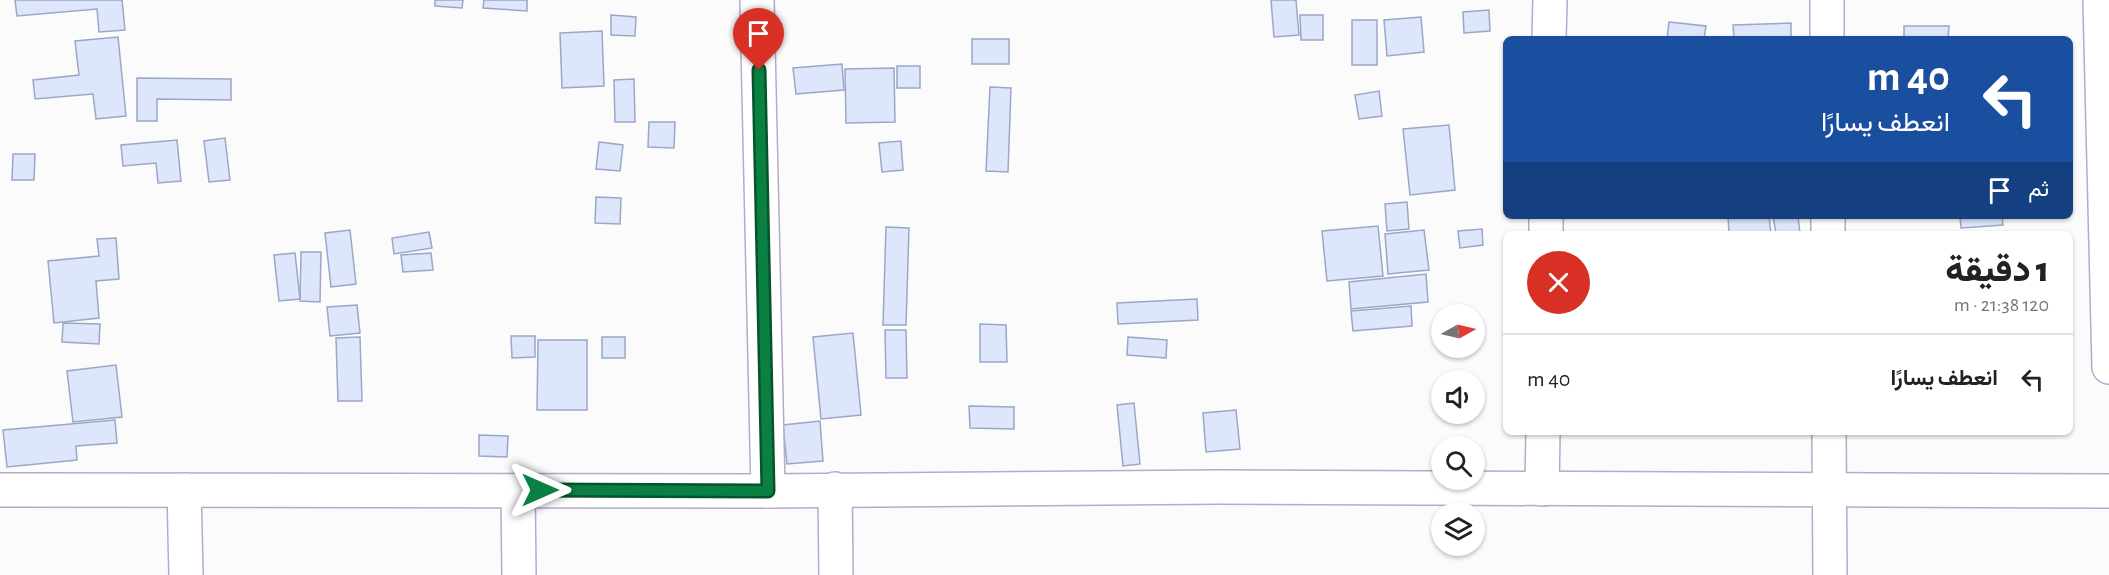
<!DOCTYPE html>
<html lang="ar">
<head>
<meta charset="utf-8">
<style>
  body { margin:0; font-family:"Alegreya Sans",Vazirmatn,sans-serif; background:#f6f6f6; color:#222; direction:rtl; height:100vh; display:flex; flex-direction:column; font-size:22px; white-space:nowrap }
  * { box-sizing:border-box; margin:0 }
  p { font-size:20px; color:#767676 }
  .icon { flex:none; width:33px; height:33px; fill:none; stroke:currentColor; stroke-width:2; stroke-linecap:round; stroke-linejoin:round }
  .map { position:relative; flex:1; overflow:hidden; direction:ltr }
  .drawer { position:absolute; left:1503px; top:231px; width:570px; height:204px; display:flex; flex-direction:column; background:#fff; border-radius:9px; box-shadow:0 2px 4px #0004; direction:rtl }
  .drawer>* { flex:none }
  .banner { position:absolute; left:1503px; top:36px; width:570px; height:183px; border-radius:9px; box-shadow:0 2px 4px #0004; direction:rtl; background:#1a4fa0; color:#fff; overflow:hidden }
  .needle { width:39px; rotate:82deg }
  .buttons { position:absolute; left:1431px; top:304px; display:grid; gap:12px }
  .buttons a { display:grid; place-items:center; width:54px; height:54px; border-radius:50%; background:#fff; box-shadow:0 2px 4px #0004; font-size:30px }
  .pin { position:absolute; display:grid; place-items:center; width:51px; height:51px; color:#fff; margin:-62px -26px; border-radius:50% 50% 50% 0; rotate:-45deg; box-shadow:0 0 6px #0007 }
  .pin .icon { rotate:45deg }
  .me { position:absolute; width:66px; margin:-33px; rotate:90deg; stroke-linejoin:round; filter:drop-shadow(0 0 4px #0008) }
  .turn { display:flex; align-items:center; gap:21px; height:126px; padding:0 24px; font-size:27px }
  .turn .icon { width:78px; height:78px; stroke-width:2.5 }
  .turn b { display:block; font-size:42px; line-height:51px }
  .then { display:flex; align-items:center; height:57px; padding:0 24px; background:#0003; gap:12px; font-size:22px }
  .round { display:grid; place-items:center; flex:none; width:63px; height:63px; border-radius:32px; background:#f6f6f6 }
  .summary { display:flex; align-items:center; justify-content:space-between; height:102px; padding:0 24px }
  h1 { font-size:36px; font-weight:800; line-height:45px }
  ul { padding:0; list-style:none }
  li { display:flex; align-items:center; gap:18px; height:90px; padding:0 24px; border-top:2px solid #e0e0e0 }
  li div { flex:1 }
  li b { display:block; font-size:22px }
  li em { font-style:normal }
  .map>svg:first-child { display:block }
</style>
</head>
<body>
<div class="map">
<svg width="2109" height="575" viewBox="0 0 2109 575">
  <rect width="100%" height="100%" fill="#fbfbfb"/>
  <g fill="#dde6fa" stroke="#9ba7c7" stroke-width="1.5">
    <path d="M 15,0 L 122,0 L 125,30 L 99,32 L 97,9 L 17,16 Z"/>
    <path d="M 435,0 L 463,0 L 462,8 L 435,6 Z"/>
    <path d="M 484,0 L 527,0 L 527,11 L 483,8 Z"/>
    <path d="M 1271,0 L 1296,0 L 1299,35 L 1274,37 Z"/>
    <path d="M 1489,10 L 1490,31 L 1464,33 L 1463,12 Z"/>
    <path d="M 611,15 L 636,17 L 635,36 L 611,35 Z"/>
    <path d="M 1300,15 L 1323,15 L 1323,40 L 1301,40 Z"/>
    <path d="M 1421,17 L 1424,52 L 1387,56 L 1384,20 Z"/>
    <rect x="1352" y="20" width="25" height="45"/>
    <path d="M 1669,22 L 1706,26 L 1704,39 L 1667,39 Z"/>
    <path d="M 1791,23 L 1791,39 L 1734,39 L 1733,25 Z"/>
    <path d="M 1904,26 L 1949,26 L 1948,39 L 1904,39 Z"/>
    <path d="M 602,31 L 604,86 L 562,88 L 560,33 Z"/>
    <path d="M 118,37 L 126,116 L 96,119 L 93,94 L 35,99 L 33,80 L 79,75 L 75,41 Z"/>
    <rect x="972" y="39" width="37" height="25"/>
    <path d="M 842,64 L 844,90 L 796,94 L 793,68 Z"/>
    <rect x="897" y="66" width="23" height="22"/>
    <path d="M 894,68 L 895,122 L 846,123 L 845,69 Z"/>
    <path d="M 137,78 L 231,79 L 231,100 L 157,99 L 157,121 L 137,121 Z"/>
    <path d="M 634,79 L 635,122 L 615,122 L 614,80 Z"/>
    <path d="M 990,87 L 1011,88 L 1008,172 L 986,171 Z"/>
    <path d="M 1379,91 L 1382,116 L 1359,119 L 1355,95 Z"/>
    <path d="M 649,122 L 675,122 L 674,148 L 648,147 Z"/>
    <path d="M 1449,125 L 1455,190 L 1410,195 L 1403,129 Z"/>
    <path d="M 225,138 L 230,180 L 209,182 L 204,141 Z"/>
    <path d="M 177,140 L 181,181 L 158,183 L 156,163 L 123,166 L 121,145 Z"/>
    <path d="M 901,141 L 903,170 L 882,172 L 879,143 Z"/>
    <path d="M 599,142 L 623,145 L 620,171 L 596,169 Z"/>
    <path d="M 13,154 L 35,154 L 34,180 L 12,180 Z"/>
    <path d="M 596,197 L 621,198 L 620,224 L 595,223 Z"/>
    <path d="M 1407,202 L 1409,229 L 1387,231 L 1385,204 Z"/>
    <path d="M 1728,216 L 1769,216 L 1771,234 L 1729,234 Z"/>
    <path d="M 1773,216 L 1798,216 L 1800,234 L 1776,234 Z"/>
    <path d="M 1960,216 L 2002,216 L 2003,225 L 1961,228 Z"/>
    <path d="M 1378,226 L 1383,276 L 1327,281 L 1322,231 Z"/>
    <path d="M 886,227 L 909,228 L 906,325 L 883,325 Z"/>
    <path d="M 1482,229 L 1483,245 L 1460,248 L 1458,231 Z"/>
    <path d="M 350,230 L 356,284 L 331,287 L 325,233 Z"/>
    <path d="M 1424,230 L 1429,270 L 1388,274 L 1385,234 Z"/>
    <path d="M 429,232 L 432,248 L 394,254 L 392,238 Z"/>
    <path d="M 116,238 L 119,279 L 96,281 L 99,318 L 54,323 L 48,261 L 99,256 L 97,239 Z"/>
    <path d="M 301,252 L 321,252 L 320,302 L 300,301 Z"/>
    <path d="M 295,253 L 300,299 L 279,301 L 274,255 Z"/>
    <path d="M 431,253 L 433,270 L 403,272 L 401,255 Z"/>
    <path d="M 1426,274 L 1428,302 L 1351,309 L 1349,282 Z"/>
    <path d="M 1197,299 L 1198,320 L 1118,324 L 1117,303 Z"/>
    <path d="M 357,305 L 360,333 L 330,336 L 327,307 Z"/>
    <path d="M 1411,306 L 1412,326 L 1353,331 L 1351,311 Z"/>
    <path d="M 63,323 L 100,324 L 99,344 L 62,342 Z"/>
    <path d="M 980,324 L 1006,325 L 1007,362 L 980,362 Z"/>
    <path d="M 885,330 L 906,330 L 907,378 L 886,378 Z"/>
    <path d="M 853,333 L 861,415 L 821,419 L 813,337 Z"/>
    <path d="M 511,336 L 535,336 L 535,357 L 512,358 Z"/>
    <path d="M 360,337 L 362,401 L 338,401 L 336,338 Z"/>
    <rect x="602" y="337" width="23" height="21"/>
    <path d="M 1128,337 L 1167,340 L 1166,358 L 1127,355 Z"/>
    <path d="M 538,340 L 587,340 L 587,410 L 537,410 Z"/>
    <path d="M 116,365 L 122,417 L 73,422 L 67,371 Z"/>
    <path d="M 1134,403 L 1140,464 L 1123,466 L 1117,405 Z"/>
    <path d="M 969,406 L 1014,407 L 1014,429 L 970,428 Z"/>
    <path d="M 1236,410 L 1240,449 L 1206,452 L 1203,413 Z"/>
    <path d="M 115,420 L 117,443 L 76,446 L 77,460 L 7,467 L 3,430 Z"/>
    <path d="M 820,421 L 823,461 L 787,464 L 783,425 Z"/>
    <path d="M 479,435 L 508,436 L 507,457 L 479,456 Z"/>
  </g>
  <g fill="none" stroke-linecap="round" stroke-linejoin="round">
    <g stroke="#b5aacc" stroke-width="36">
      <g id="minor">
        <path d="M 757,0 L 768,491"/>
        <path d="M 1827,0 L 1827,39"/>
        <path d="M 2100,0 L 2109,367"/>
        <path d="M 1549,39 L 1550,0"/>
        <path d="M 1828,216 L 1828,234"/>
        <path d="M 1546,234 L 1546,216"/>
        <path d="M 1829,432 L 1830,575"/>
        <path d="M 835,489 L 836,575"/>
        <path d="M 1542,489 L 1543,432"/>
        <path d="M 0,490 L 768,491 L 1218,487 L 2109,491"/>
        <path d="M 184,490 L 186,575"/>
        <path d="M 518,490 L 519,575"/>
      </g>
    </g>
    <use href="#minor" stroke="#fff" stroke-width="33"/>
  </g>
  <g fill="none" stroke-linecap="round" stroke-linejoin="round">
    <g stroke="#07532c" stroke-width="15">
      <path id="route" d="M 540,490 L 768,491 L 759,70"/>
    </g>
    <use href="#route" stroke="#0b8043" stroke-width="10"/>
  </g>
</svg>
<div class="buttons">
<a><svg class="needle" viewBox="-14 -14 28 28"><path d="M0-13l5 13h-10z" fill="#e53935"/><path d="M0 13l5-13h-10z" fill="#767676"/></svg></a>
<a><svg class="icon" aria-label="sound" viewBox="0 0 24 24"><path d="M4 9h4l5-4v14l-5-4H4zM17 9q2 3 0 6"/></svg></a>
<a><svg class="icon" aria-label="search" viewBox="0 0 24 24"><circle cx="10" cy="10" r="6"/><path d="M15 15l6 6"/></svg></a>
<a><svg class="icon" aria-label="layers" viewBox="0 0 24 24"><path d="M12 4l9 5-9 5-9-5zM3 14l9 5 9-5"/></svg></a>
</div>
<div class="pin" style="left:759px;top:70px;background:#d93025"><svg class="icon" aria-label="arrive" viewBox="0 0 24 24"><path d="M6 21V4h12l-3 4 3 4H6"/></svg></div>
<svg class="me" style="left:540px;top:490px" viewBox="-20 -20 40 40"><path d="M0-17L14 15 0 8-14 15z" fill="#0b8043" stroke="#fff" stroke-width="4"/></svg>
<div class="banner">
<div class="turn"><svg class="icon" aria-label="left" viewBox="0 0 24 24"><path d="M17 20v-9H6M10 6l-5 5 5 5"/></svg><div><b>40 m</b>انعطف يسارًا</div></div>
<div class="then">ثم<svg class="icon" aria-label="arrive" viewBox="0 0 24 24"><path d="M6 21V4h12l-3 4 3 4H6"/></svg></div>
</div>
<section class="drawer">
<div class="summary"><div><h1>1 دقيقة</h1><p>120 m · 21:38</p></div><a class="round" style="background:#d93025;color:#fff"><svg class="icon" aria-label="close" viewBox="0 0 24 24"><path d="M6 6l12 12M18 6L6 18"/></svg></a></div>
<ul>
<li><svg class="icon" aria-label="left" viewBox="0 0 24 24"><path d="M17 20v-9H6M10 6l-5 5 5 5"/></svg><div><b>انعطف يسارًا</b></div><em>40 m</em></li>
</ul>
</section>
</div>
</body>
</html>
